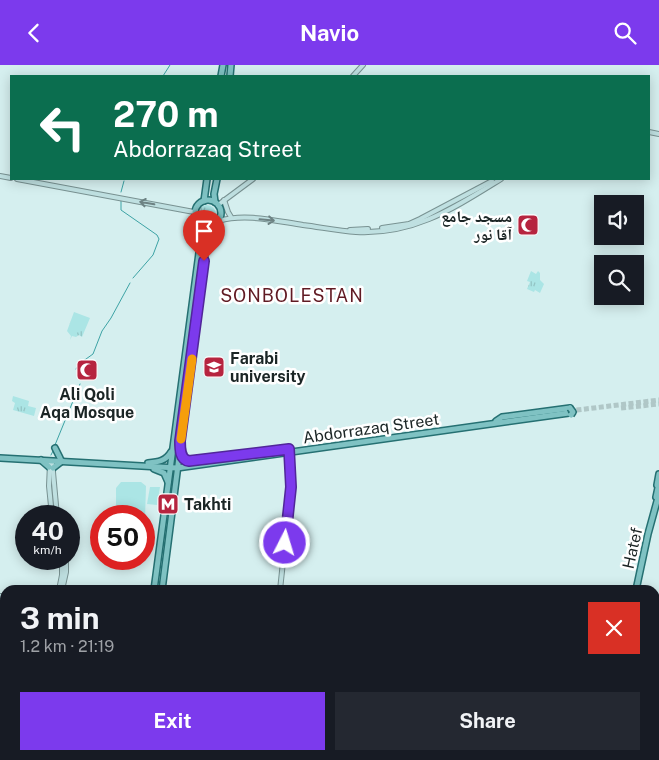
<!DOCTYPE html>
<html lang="en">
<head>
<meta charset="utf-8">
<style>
  body { margin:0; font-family:"Public Sans","Noto Naskh Arabic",sans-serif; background:#242831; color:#f1f3f6; height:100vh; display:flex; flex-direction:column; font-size:19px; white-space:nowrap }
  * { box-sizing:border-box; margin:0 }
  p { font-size:16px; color:#9ea1a6 }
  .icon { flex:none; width:28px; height:28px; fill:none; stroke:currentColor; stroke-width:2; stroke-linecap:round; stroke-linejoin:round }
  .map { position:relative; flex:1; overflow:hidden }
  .sheet { position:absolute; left:0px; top:520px; width:660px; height:175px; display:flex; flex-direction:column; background:#171b24; border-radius:15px 15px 0 0; box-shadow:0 2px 12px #0003 }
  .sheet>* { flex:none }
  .guide { position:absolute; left:10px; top:10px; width:640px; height:105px; border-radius:0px; box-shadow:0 2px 12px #0003; background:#0b6e4f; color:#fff; overflow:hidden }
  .tools { position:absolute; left:594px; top:130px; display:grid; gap:10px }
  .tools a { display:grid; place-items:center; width:50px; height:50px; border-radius:0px; background:#171b24; box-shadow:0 2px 12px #0003; font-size:25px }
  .speed { position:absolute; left:15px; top:440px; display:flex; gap:10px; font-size:25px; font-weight:700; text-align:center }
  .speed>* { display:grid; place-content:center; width:65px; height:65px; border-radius:50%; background:#171b24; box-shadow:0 2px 12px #0003; line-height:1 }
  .speed small { font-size:12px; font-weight:400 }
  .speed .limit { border:8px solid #d22; background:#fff; color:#111 }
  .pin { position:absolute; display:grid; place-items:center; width:42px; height:42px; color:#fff; margin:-51px -21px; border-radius:50% 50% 50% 0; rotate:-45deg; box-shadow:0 0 5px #0007 }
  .pin .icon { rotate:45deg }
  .me { position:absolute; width:55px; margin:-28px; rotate:5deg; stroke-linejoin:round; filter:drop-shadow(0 0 4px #0008) }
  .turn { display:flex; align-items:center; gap:18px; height:105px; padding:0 20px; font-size:22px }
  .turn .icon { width:65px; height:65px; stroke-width:2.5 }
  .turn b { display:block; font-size:35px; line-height:42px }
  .round { display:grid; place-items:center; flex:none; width:52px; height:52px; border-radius:0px; background:#242831 }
  .summary { display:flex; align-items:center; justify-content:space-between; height:85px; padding:0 20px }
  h1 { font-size:30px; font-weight:700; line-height:38px }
  .cta { display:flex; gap:10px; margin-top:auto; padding:10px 20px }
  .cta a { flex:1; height:58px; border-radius:0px; background:#7c3aed; color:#fff; font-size:20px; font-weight:700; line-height:58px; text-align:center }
  .cta a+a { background:#242831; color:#f1f3f6 }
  header { display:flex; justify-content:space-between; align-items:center; height:65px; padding:0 20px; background:#7c3aed; color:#fff; font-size:22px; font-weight:700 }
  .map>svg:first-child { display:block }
</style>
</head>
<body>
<header><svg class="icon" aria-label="back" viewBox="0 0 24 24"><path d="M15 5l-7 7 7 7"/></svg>Navio<svg class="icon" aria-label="search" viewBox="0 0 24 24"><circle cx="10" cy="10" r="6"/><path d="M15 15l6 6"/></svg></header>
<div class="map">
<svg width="659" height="695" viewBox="0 0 659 695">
  <defs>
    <pattern id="grass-tufts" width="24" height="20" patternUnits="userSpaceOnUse" patternTransform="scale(1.25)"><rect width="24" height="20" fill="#abe5e5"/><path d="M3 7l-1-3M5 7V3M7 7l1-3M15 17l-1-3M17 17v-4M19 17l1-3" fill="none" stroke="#93c4c4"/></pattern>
  </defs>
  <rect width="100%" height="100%" fill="#d5efef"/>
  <g fill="url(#grass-tufts)">
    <circle cx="207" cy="149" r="9"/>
    <path d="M 531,206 L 536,209 L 538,206 L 540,208 L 540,215 L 544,219 L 540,228 L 535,225 L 534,227 L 527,224 L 530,217 L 527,216 Z"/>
    <path d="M 74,247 L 90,253 L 82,272 L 79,270 L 76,272 L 72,271 L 70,275 L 71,271 L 67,266 Z"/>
    <path d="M 13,331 L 29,336 L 28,341 L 36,343 L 34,351 L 13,345 L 15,338 L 12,336 Z"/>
    <path d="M 181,690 L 276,690 L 277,695 L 182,695 Z"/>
    <path d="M 308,690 L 364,690 L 365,695 L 309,695 Z"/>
  </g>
  <g fill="#abe5e5">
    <path d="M 121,417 L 141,417 L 146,421 L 145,455 L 144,459 L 144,451 L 116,451 L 116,423 Z"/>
    <path d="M 150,422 L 160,422 L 157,440 L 147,439 Z"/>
  </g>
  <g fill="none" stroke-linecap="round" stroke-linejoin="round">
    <g stroke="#3da3a5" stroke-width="1">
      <path d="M 163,11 L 170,0"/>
      <path d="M 121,127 L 124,116"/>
      <path d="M 121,136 L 121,145 L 157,170 L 159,174 L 153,190 L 133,213"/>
      <path d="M 76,304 L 79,299 L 93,289 L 102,266 L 111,253 L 130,218"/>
      <path d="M 55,380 L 80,319"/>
      <path d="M 51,390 L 54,384"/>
    </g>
    <g stroke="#b0c7c7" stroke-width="5" stroke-dasharray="5 2.5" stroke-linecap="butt">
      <path d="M 621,343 L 659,339"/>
      <path d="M 569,346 L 659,335"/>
    </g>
    <g stroke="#799292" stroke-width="6">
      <g id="secondary">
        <path d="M 353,11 L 363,0"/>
        <path d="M 649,67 L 659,69"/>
        <path d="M 0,111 L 11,113"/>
        <path d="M 17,114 L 194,147"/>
        <path d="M 224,135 L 228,147 L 231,152"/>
        <path d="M 218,140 L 253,114"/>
        <path d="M 219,156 C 245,148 276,156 303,160 C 320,162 338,166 356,167 C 414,170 454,143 501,114"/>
        <path d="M 382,163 L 409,159 L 420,154 L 492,116"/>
        <path d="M 350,165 L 368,164"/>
        <path d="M 52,396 L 57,451"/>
        <path d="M 50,399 L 49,421 L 52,451"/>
        <path d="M 59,525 L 62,510 L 62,494"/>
        <path d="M 62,525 L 66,507 L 66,494"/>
        <path d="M 280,525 L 291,422 L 289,384"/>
        <path d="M 0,531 L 5,531"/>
        <path d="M 0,536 L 5,536"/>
        <path d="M 655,597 L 659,596"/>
        <path d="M 303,690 L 304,695"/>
        <path d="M 42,695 L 43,690"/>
        <path d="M 46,695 L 46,690"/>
      </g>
    </g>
    <g stroke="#257072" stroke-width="8">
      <g id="primary">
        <path d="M 221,11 L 223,0"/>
        <path d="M 230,11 L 231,0"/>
        <circle cx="208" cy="148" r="13"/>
        <path d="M 204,136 L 207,114"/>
        <path d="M 215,137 L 214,129 L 217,114"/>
        <path d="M 496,356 L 502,352 L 570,343"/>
        <path d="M 55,383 L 60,393"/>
        <path d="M 181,385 L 183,394 L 186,396 L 215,394"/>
        <path d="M 0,393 L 177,403 L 569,348"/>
        <path d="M 41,395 L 49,402"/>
        <path d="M 148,398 C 158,397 166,396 171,387"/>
        <path d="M 53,403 L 62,396"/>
        <path d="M 154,404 L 164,408 L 168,417"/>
        <path d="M 657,420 L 659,409"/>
        <path d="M 656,432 L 659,418"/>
        <path d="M 154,525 L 201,173 L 201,160"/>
        <path d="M 162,525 L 206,181 L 209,168 L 213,160"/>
        <path d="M 636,525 L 648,469 L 659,429"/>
        <path d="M 131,695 L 131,690"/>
        <path d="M 144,695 L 144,690"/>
        <path d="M 600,695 L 601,690"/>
      </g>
    </g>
    <use href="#secondary" stroke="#bfe0e1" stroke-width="4"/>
    <use href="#primary" stroke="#7fc2c3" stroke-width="5"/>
    <g stroke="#257072" stroke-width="8" stroke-linecap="butt">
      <path id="primary-bridge" d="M 570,343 L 573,347 L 571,350"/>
    </g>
    <use href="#primary-bridge" stroke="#7fc2c3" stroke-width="5"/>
  </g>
  <defs><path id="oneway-shaft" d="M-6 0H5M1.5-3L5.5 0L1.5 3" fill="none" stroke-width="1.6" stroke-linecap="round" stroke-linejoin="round" transform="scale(1.25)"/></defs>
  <g stroke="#6d8283">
    <use href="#oneway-shaft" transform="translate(147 138) rotate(-170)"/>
    <use href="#oneway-shaft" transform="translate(267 155) rotate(5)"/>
  </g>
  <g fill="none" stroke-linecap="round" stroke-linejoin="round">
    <g stroke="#51269a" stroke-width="12">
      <path id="route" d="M 204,196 L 180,376 C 180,384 180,395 189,396 L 289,384 L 291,422 L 285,478"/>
    </g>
    <use href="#route" stroke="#7c3aed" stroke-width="9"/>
    <path stroke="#f59e0b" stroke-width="9" d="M 181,374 L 192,294"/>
  </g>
  <defs>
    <g id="mosque-square" transform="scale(1.125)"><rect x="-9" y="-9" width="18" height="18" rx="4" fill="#b6243f" stroke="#fff"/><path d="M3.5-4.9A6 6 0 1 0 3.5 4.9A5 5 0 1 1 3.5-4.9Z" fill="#fff"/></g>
    <g id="university-square" transform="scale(1.125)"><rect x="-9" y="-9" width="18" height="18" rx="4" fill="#b6243f" stroke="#fff"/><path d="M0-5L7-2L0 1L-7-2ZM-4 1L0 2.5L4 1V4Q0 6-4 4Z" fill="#fff"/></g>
    <g id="metro-square" transform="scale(1.125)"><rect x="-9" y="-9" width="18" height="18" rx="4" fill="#b6243f" stroke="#fff"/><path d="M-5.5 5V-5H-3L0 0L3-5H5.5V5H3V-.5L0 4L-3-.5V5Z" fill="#fff"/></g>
  </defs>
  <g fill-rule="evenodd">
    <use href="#mosque-square" x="528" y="160"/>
    <use href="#university-square" x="214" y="302"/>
    <use href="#mosque-square" x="87" y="305"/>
    <use href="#metro-square" x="168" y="439"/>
  </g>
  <g text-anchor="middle" stroke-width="5" stroke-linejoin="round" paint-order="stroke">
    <g font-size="16" font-weight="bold" fill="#1b2525" stroke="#fff" text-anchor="start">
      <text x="512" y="157" text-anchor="end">مسجد جامع<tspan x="512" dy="18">آقا نور</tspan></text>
      <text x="230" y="299">Farabi<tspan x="230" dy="18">university</tspan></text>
      <text x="87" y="335" text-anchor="middle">Ali Qoli<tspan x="87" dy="18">Aqa Mosque</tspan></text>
      <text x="184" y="445">Takhti</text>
    </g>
    <g font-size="16" fill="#1b2525" stroke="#fff">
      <text transform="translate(371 363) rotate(-8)" y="6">Abdorrazaq Street</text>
      <text transform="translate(632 483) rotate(-77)" y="6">Hatef</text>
    </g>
    <g font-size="18" letter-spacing="1" fill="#601a23" stroke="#fff">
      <text x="292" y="237">SONBOLESTAN</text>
    </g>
  </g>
</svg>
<div class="tools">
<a><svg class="icon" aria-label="sound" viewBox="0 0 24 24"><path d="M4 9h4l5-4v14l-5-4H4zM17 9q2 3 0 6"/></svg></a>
<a><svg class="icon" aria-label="search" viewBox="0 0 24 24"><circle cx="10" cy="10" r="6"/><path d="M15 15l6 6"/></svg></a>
</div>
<div class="speed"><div>40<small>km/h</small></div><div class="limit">50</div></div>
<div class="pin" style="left:204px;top:196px;background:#d93025"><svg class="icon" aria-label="arrive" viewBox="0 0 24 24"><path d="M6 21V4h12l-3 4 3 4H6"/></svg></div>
<svg class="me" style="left:285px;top:478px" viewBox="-20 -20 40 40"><circle r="17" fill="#7c3aed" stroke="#fff" stroke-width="3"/><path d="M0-11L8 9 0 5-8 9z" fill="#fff"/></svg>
<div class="guide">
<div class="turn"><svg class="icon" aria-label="left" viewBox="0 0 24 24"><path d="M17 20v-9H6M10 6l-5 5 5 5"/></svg><div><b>270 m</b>Abdorrazaq Street</div></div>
</div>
<section class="sheet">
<div class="summary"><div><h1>3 min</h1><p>1.2 km · 21:19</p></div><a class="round" style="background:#d93025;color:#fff"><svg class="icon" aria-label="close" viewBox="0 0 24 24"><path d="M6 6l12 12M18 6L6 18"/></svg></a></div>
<div class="cta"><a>Exit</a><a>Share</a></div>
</section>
</div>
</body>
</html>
